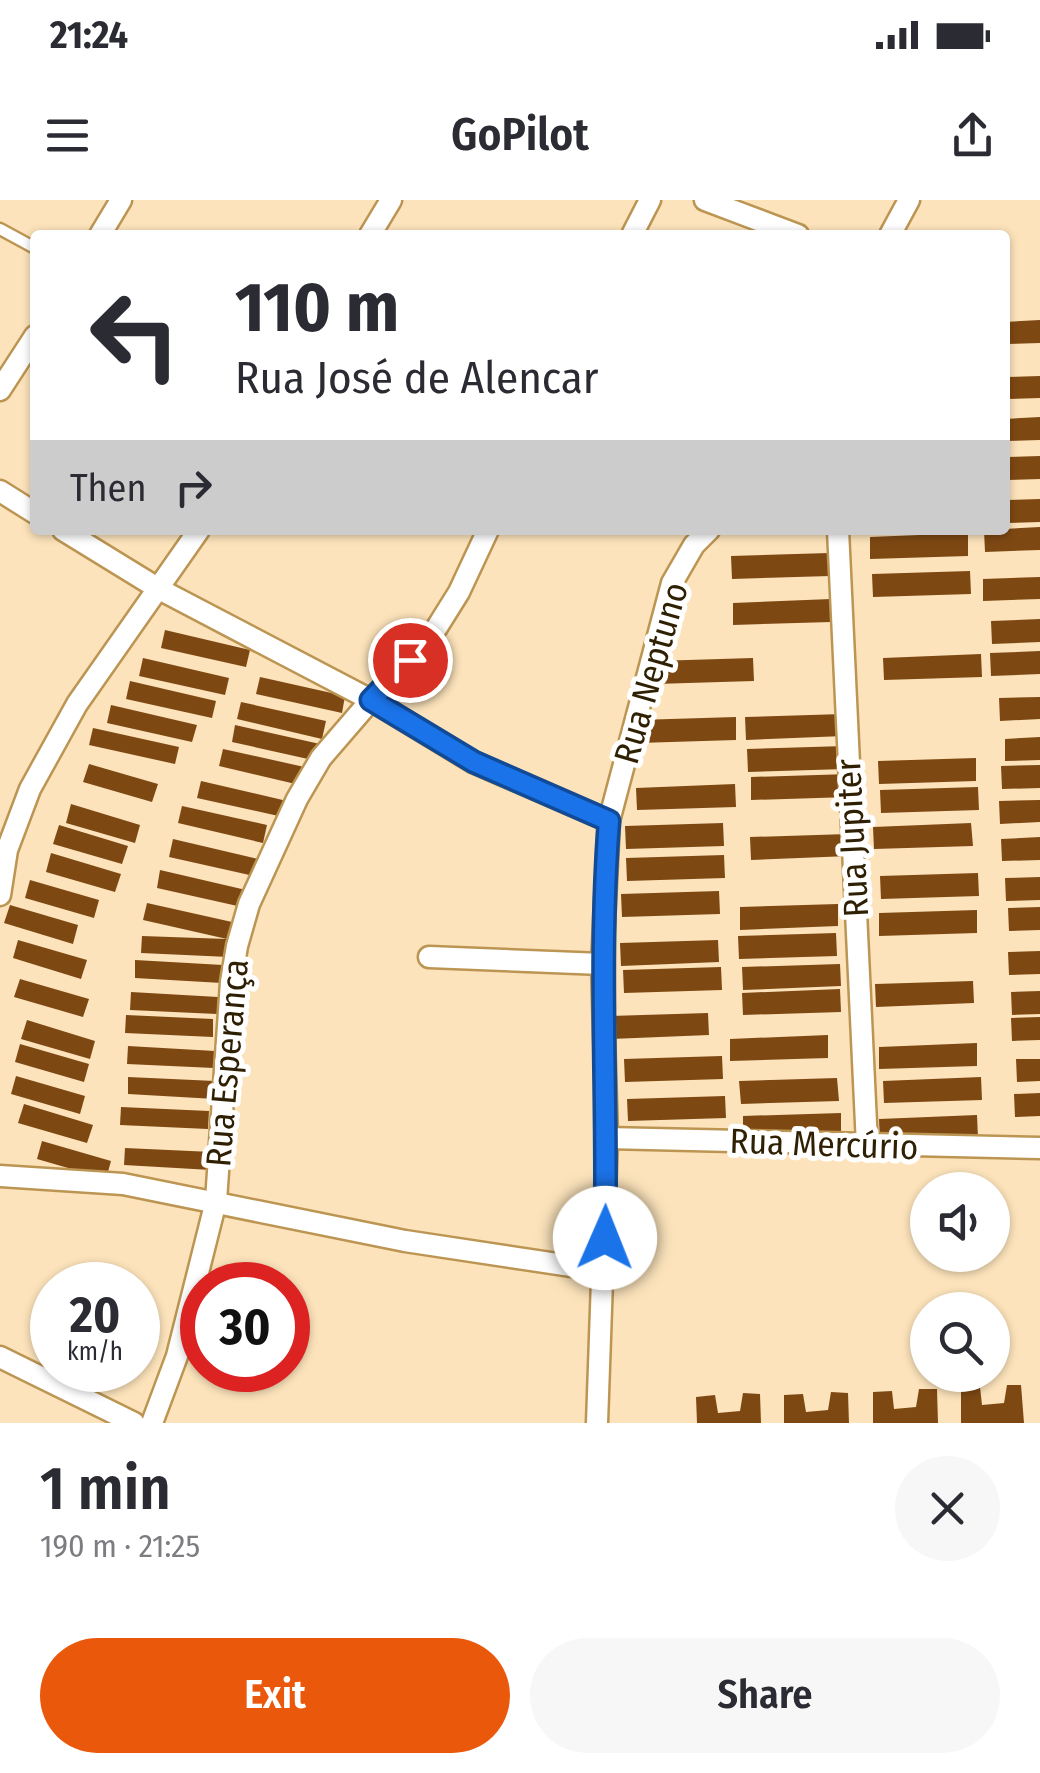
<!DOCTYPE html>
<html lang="en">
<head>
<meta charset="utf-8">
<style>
  body { margin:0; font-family:"Fira Sans Condensed",sans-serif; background:#f7f7f7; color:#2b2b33; height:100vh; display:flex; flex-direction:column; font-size:38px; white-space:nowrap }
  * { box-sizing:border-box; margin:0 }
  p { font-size:32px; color:#7c7c81 }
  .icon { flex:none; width:55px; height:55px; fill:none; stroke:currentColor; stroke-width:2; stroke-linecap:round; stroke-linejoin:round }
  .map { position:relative; height:1223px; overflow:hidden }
  .details { display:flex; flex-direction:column; background:#fff; flex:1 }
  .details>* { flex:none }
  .hud { position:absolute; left:30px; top:30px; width:980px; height:305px; border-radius:10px; box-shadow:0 2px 8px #0004; background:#fff; color:#2b2b33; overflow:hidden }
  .fabs { position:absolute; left:910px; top:972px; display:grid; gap:20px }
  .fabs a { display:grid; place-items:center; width:100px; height:100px; border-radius:50%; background:#fff; box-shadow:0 2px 8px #0004; font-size:50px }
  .speed { position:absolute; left:30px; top:1062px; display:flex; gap:20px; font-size:50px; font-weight:700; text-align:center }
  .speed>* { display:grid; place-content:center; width:130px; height:130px; border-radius:50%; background:#fff; box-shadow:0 2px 8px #0004; line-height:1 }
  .speed small { font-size:25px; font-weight:400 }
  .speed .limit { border:15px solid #d22; background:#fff; color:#111 }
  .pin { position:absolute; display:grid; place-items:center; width:85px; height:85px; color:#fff; margin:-42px; border:5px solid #fff; border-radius:50%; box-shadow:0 2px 10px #0007 }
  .me { position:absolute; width:110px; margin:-55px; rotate:1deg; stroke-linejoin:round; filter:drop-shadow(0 0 8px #0008) }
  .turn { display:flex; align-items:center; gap:35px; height:210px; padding:0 40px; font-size:45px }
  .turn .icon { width:130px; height:130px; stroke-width:2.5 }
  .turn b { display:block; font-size:70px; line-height:85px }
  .then { display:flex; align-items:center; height:95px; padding:0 40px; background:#0003; gap:20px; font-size:38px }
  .round { display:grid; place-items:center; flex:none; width:105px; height:105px; border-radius:52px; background:#f7f7f7 }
  .overview { display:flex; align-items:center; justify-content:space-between; height:170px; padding:0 40px }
  h1 { font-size:60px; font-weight:600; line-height:75px }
  .primary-button { display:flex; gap:20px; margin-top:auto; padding:20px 40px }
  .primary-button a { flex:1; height:115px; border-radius:60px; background:#ea580c; color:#fff; font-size:40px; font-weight:600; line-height:115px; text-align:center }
  .primary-button a+a { background:#f7f7f7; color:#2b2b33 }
  .status { display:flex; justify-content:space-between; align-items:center; height:70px; padding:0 50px; background:#fff; direction:ltr }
  .status svg { height:28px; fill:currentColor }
  header { display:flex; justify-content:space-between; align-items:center; height:130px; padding:0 40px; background:#fff; font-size:45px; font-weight:600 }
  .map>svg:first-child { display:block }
</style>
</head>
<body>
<div class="status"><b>21:24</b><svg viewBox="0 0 49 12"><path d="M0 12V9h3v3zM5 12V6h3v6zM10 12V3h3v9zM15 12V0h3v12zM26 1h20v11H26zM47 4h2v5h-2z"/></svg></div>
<header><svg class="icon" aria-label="menu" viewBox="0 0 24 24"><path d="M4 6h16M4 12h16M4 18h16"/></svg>GoPilot<svg class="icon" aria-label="share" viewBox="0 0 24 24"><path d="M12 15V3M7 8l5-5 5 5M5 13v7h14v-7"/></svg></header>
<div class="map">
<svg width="1040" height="1223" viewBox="0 0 1040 1223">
  <rect width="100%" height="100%" fill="#fce3bb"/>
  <g fill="#7e4813">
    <path d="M 1040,120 L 1040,143 L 1005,144 L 1005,122 Z"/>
    <path d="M 1040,176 L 1040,198 L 1005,199 L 1005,177 Z"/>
    <path d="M 1040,217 L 1040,240 L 1005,241 L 1005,219 Z"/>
    <path d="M 1040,256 L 1040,279 L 1005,280 L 1005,257 Z"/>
    <path d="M 1040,299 L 1040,322 L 1005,323 L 1005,300 Z"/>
    <path d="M 1040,327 L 1040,350 L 985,352 L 984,330 Z"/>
    <path d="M 968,333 L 968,356 L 870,359 L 870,337 Z"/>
    <path d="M 829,353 L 830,376 L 732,379 L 731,356 Z"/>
    <path d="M 970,371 L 971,394 L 873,397 L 872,374 Z"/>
    <path d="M 1040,377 L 1040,399 L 983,401 L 983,379 Z"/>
    <path d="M 831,399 L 831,422 L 733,425 L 733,403 Z"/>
    <path d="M 1040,419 L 1040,442 L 992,444 L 991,421 Z"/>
    <path d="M 165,430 L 250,450 L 246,467 L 161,448 Z"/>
    <path d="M 1040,451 L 1040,474 L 991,476 L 990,453 Z"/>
    <path d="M 981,454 L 982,477 L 884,480 L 883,458 Z"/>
    <path d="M 143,458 L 229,478 L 225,495 L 139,476 Z"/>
    <path d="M 753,458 L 754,481 L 655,484 L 655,461 Z"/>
    <path d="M 260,477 L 345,496 L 342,513 L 256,494 Z"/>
    <path d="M 130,481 L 216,501 L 212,518 L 126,499 Z"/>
    <path d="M 1040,497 L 1040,519 L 1000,521 L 999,498 Z"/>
    <path d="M 241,502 L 326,521 L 322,539 L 237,519 Z"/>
    <path d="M 111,505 L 197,525 L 192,542 L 107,523 Z"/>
    <path d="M 843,514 L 844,536 L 746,540 L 745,517 Z"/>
    <path d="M 736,517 L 736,540 L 638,543 L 638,520 Z"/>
    <path d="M 235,525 L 320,544 L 317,561 L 232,542 Z"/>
    <path d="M 93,528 L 179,547 L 175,564 L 89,545 Z"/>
    <path d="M 1040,537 L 1040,560 L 1005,561 L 1005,539 Z"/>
    <path d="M 845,546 L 846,569 L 748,572 L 747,549 Z"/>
    <path d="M 223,549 L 309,568 L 304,586 L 219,566 Z"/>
    <path d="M 976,558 L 976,581 L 879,584 L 878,561 Z"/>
    <path d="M 89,564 L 158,584 L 152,602 L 83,582 Z"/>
    <path d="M 1040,565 L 1040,588 L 1002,589 L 1001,566 Z"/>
    <path d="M 849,574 L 849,597 L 751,600 L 751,577 Z"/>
    <path d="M 201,581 L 287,601 L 283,617 L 197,598 Z"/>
    <path d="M 735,584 L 736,607 L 637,610 L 636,588 Z"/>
    <path d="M 978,587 L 979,610 L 881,613 L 880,590 Z"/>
    <path d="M 1040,600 L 1040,622 L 1000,624 L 999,601 Z"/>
    <path d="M 71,604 L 140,625 L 135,643 L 66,623 Z"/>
    <path d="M 182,606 L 267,625 L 263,643 L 178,623 Z"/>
    <path d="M 723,623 L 724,646 L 626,649 L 625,626 Z"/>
    <path d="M 971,623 L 973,646 L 874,649 L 873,627 Z"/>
    <path d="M 59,625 L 128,646 L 122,664 L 53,644 Z"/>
    <path d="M 848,634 L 849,656 L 751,660 L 750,637 Z"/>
    <path d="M 1040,637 L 1040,660 L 1002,661 L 1001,639 Z"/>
    <path d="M 173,639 L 258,659 L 254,676 L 169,657 Z"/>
    <path d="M 51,653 L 121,674 L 115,692 L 46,672 Z"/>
    <path d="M 724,655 L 725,678 L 627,681 L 626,658 Z"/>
    <path d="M 160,670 L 246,690 L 242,707 L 157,688 Z"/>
    <path d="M 978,673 L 979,696 L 881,699 L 880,676 Z"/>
    <path d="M 1040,677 L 1040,700 L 1006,701 L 1005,678 Z"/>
    <path d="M 30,680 L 99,700 L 94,718 L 25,698 Z"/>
    <path d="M 719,691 L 720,714 L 622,717 L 621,694 Z"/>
    <path d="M 147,703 L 232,722 L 229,757 L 141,753 L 142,736 L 227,739 L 143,720 Z"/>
    <path d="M 838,704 L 838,726 L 740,730 L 740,707 Z"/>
    <path d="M 10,705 L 78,725 L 73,744 L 4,723 Z"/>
    <path d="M 1040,707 L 1040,730 L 1009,731 L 1008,708 Z"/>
    <path d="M 977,710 L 977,733 L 879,736 L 879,713 Z"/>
    <path d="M 836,733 L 837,756 L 739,759 L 738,736 Z"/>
    <path d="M 18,740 L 87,760 L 81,779 L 13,758 Z"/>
    <path d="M 718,740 L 719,762 L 621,766 L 620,743 Z"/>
    <path d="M 1040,751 L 1040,774 L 1009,775 L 1008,752 Z"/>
    <path d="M 135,760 L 223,765 L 222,783 L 135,778 Z"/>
    <path d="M 840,764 L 841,786 L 743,790 L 742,767 Z"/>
    <path d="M 721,767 L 722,790 L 624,793 L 623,770 Z"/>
    <path d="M 20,779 L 89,799 L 83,817 L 14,797 Z"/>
    <path d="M 973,781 L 974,803 L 876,807 L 875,784 Z"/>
    <path d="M 840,789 L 841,812 L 743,815 L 742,793 Z"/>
    <path d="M 1040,791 L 1040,814 L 1012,815 L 1011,792 Z"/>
    <path d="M 131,792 L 218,797 L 217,814 L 130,810 Z"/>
    <path d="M 708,813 L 709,835 L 611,839 L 610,816 Z"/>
    <path d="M 126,815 L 213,819 L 213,837 L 125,833 Z"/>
    <path d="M 1040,817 L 1040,840 L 1012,841 L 1011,818 Z"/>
    <path d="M 27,820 L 95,841 L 90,859 L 21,839 Z"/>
    <path d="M 828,835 L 828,858 L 730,861 L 730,839 Z"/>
    <path d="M 977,843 L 977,866 L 879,869 L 879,847 Z"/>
    <path d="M 20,844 L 89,864 L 84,882 L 15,862 Z"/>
    <path d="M 128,846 L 215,851 L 214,868 L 127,864 Z"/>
    <path d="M 722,856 L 723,879 L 625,882 L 624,859 Z"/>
    <path d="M 1016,859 L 1040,859 L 1040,881 L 1017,882 Z"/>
    <path d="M 16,876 L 85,896 L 80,914 L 11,894 Z"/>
    <path d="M 128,877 L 215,881 L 215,899 L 128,894 Z"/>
    <path d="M 981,877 L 982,900 L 884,903 L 883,881 Z"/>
    <path d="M 837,878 L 839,901 L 741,904 L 739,881 Z"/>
    <path d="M 1040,893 L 1040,916 L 1015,917 L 1014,894 Z"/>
    <path d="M 725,896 L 726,918 L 628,921 L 627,899 Z"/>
    <path d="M 24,904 L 93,925 L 87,943 L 18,923 Z"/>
    <path d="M 121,907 L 209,911 L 208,929 L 120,925 Z"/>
    <path d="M 841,913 L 841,936 L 743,939 L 743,916 Z"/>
    <path d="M 977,915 L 978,938 L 880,942 L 879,919 Z"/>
    <path d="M 42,941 L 111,961 L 106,979 L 37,959 Z"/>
    <path d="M 125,948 L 212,952 L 211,970 L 124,965 Z"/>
    <path d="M 1007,1185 L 1021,1185 L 1024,1223 L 961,1223 L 961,1188 L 980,1187 L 982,1205 L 1004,1203 Z"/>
    <path d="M 919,1189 L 937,1189 L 938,1223 L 873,1223 L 873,1192 L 892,1191 L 894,1209 L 916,1207 Z"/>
    <path d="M 831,1192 L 848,1193 L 849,1223 L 784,1223 L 784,1195 L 803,1194 L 806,1212 L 828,1210 Z"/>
    <path d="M 743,1193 L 760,1194 L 761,1223 L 697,1223 L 696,1197 L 715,1195 L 718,1213 L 740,1211 Z"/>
  </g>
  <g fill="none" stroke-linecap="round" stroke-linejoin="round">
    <g stroke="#bc9552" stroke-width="15">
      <path id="service" d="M 0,29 L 35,48"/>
    </g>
    <g stroke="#bc9552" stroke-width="25">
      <g id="minor">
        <path d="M 705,0 L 798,35"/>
        <path d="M 100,35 L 121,0"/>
        <path d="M 370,35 L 391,0"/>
        <path d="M 632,35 L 650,0"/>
        <path d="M 890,35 L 909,0"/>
        <path d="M 0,190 L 35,136"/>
        <path d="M 0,291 L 35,313"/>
        <path d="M 63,330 L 159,389 L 371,500 L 473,562 L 609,621"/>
        <path d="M 838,330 L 867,945"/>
        <path d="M 0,695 L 7,650 L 30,589 L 77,504 L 199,330"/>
        <path d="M 429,757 L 602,764"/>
        <path d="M 607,938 L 1040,948"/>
        <path d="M 0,976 L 123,984 L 405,1041 L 604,1071"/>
        <path d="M 0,1157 L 134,1223"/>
        <path d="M 152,1223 L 177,1156 L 216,1001 L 231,782 L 237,746 L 249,704 L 297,599 L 321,558 L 371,500 L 429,440 L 459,392 L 488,330"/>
        <path d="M 597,1223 L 607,938 L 602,764 L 609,621 L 672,383 L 694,345 L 709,330"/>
      </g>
    </g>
    <use href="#service" stroke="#fff" stroke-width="10"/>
    <use href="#minor" stroke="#fff" stroke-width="20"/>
  </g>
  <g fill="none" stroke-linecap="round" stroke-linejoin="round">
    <g stroke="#114b97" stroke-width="25">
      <path id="route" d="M 410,460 L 371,500 L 474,562 L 609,621 C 598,760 608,899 605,1038"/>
    </g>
    <use href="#route" stroke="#1a73e8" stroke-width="18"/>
  </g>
  <g text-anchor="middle" stroke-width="10" stroke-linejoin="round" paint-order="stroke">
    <g font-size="35" fill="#2f1f03" stroke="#fff">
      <text transform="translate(651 473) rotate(-74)" y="12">Rua Neptuno</text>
      <text transform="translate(852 638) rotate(-93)" y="12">Rua Jupiter</text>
      <text transform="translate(227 863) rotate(-85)" y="12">Rua Esperança</text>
      <text transform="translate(824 944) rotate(2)" y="12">Rua Mercúrio</text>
    </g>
  </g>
</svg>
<div class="fabs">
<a><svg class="icon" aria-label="sound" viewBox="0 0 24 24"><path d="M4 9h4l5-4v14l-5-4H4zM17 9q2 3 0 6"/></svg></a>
<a><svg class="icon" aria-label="search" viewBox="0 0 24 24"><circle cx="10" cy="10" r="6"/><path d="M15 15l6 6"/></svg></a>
</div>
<div class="speed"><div>20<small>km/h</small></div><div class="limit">30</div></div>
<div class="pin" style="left:410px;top:460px;background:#d93025"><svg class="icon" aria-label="arrive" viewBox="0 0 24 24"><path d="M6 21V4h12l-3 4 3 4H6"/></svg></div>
<svg class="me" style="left:605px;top:1038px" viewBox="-20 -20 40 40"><circle r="19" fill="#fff"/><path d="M0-13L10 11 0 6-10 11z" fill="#1a73e8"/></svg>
<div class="hud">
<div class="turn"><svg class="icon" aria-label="left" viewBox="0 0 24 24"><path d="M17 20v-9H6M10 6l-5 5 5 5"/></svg><div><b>110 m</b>Rua José de Alencar</div></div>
<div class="then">Then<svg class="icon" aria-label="right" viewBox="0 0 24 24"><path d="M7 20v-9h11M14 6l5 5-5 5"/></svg></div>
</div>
</div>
<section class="details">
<div class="overview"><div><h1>1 min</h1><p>190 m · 21:25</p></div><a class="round"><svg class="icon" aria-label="close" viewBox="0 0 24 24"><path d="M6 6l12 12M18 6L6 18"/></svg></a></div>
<div class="primary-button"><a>Exit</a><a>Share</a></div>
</section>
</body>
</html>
